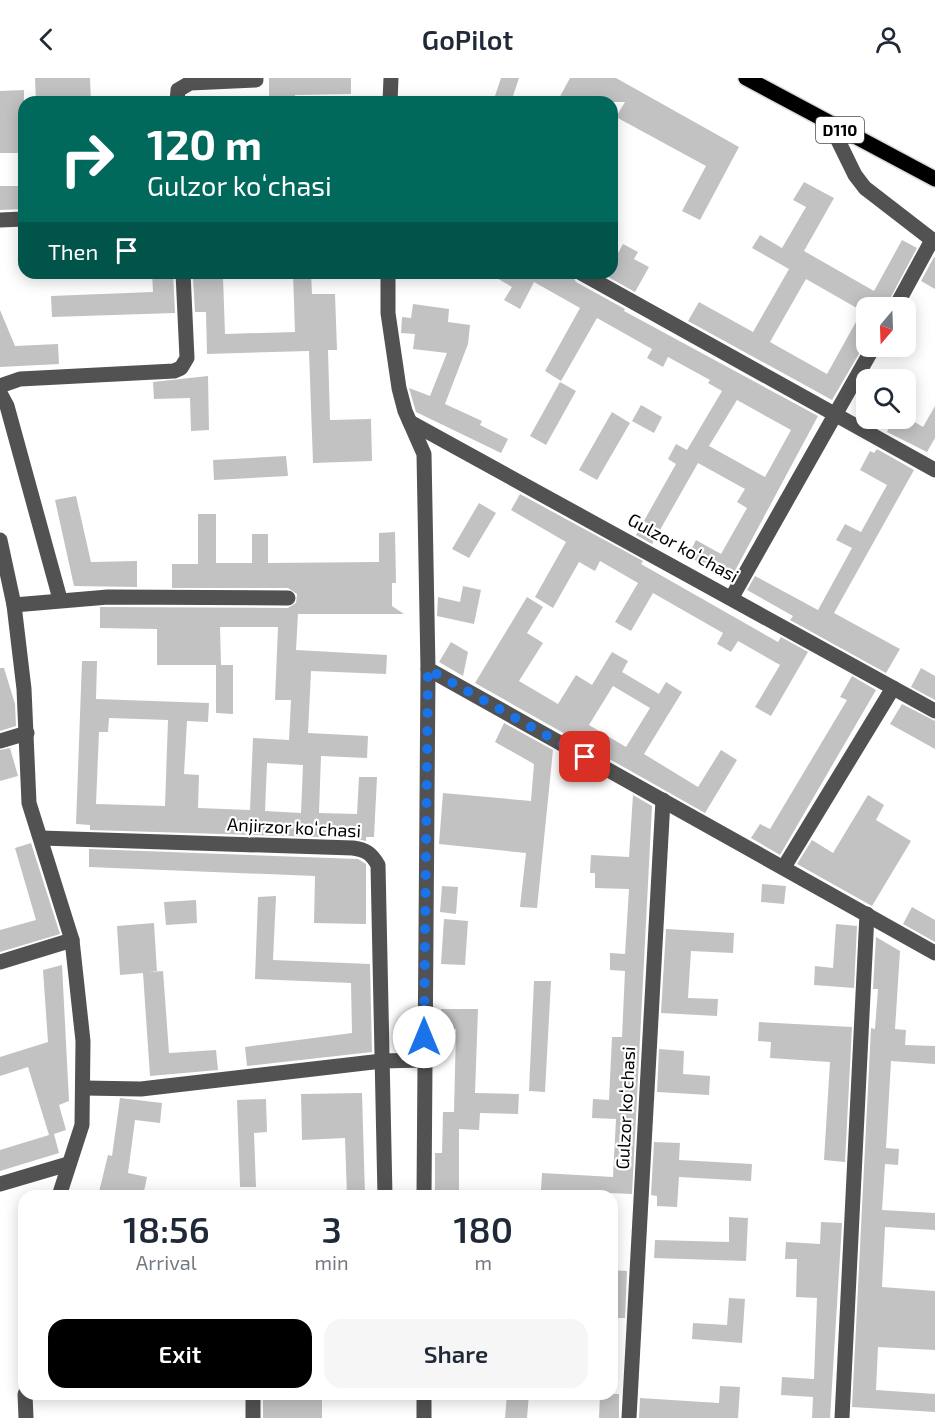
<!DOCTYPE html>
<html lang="en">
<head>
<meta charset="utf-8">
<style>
  body { margin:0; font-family:"Exo 2",sans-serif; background:#f6f6f7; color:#1f2937; height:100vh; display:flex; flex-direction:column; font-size:22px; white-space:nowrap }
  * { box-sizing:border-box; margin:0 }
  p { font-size:20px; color:#747a83 }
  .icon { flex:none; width:33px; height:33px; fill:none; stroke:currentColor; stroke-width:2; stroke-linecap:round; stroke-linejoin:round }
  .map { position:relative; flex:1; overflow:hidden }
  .panel { position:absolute; left:18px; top:1112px; width:600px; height:210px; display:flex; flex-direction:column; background:#fff; border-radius:18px; box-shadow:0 3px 15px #0003 }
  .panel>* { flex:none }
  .top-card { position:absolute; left:18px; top:18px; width:600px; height:183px; border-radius:18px; box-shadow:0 3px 15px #0003; background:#00695c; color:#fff; overflow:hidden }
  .needle { width:39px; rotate:199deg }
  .buttons { position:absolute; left:856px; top:219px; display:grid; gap:12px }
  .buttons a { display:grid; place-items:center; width:60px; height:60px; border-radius:12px; background:#fff; box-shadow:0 3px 15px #0003; font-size:30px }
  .pin { position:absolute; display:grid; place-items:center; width:51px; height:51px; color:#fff; margin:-26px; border-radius:12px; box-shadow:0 3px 9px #0006 }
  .me { position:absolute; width:66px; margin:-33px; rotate:0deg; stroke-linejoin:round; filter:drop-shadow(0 0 4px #0008) }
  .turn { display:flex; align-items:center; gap:21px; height:126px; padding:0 30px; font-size:27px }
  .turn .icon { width:78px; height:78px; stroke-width:2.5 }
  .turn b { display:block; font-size:42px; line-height:51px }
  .then { display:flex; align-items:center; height:57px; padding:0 30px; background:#0003; gap:12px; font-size:22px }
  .eta { display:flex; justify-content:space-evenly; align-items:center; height:102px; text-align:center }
  .eta b { font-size:36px; font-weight:600; line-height:42px }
  .button { display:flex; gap:12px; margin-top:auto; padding:12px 30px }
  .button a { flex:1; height:69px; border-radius:18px; background:#000; color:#fff; font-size:24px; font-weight:600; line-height:69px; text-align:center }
  .button a+a { background:#f6f6f7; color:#1f2937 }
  header { display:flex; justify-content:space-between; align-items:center; height:78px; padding:0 30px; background:#fff; font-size:27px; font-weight:600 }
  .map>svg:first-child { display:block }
</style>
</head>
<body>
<header><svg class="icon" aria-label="back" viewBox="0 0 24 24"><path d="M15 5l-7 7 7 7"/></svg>GoPilot<svg class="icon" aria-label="person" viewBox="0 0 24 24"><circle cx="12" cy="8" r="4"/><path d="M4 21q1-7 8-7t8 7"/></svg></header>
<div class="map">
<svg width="935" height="1340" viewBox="0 0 935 1340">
  <rect width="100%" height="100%" fill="#fff"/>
  <g fill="#c2c2c2" fill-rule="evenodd">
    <path d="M 35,0 L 90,0 L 91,24 L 36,24 Z"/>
    <path d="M 269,0 L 351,0 L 351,16 L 295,17 L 296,24 L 269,24 Z"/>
    <path d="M 501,0 L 519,0 L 511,24 L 493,24 Z"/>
    <path d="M 570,0 L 616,0 L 739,69 L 700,142 L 682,133 L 706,88 L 616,39 L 625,24 L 557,24 Z"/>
    <path d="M 24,12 L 24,75 L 0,75 L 0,13 Z"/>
    <path d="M 804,104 L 834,120 L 804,173 L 874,213 L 902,162 L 917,170 L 885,230 L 867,230 L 867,262 L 832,322 L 688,243 L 699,224 L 753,254 L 789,191 L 752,170 L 760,157 L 782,170 L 806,129 L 793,122 ZM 806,201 L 862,233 L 827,296 L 770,264 Z"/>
    <path d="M 0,108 L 24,108 L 24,131 L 0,132 Z"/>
    <path d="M 623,166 L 638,174 L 634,181 L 649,189 L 635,214 L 601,195 L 612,195 L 612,174 L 617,177 Z"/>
    <path d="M 934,179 L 935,180 L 935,211 L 921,203 Z"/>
    <path d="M 152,195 L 173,195 L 175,235 L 52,239 L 51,218 L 153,214 Z"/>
    <path d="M 293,195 L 311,195 L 312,216 L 335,216 L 337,272 L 328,272 L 330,342 L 371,341 L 372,383 L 313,385 L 309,273 L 207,276 L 206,234 L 195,234 L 193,200 L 223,199 L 225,256 L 295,254 Z"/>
    <path d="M 488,195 L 571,195 L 576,204 L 625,231 L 624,233 L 818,338 L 730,502 L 688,478 L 696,462 L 721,476 L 747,430 L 737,424 L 745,411 L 698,385 L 652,466 L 636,457 L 676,386 L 668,381 L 676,366 L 687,372 L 722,313 L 708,305 L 710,302 L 668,279 L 663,289 L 647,280 L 652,271 L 597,240 L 561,303 L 545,293 L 580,230 L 534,204 L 520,231 L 504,222 L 512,209 ZM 737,322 L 791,352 L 765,399 L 709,368 Z"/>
    <path d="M 413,226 L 449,231 L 448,244 L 470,247 L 468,266 L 445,326 L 482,343 L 480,347 L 508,361 L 501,375 L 416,334 L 409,310 L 430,318 L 447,275 L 413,271 L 415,256 L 401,255 L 402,239 L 411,240 Z"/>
    <path d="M 0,232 L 15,268 L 58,266 L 59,286 L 0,289 Z"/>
    <path d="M 208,298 L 209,352 L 191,353 L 190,320 L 154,321 L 153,304 Z"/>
    <path d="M 560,304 L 576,313 L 546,367 L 530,358 Z"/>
    <path d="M 641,327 L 662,339 L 654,355 L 632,343 Z"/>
    <path d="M 935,328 L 935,360 L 927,374 L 887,354 L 894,340 L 908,340 L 923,349 Z"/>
    <path d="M 612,334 L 630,345 L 597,402 L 579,392 Z"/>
    <path d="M 877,371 L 914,392 L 834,535 L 900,571 L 886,595 L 790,542 L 793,538 L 747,512 L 755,498 L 818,532 L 852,470 L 836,462 L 845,446 L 861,454 L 887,407 L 860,392 L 870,373 L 874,375 Z"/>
    <path d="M 286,378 L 288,398 L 214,402 L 213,382 Z"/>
    <path d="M 520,416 L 643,483 L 641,486 L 778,564 L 781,559 L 808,574 L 771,638 L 755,629 L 780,587 L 738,563 L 731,574 L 717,566 L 723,555 L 653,515 L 631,553 L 615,544 L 638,505 L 600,483 L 595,493 L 579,484 L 553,530 L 535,519 L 566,464 L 511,432 Z"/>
    <path d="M 76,418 L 91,484 L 137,483 L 137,509 L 74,508 L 55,422 Z"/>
    <path d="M 479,425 L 496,435 L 469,480 L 452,471 Z"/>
    <path d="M 198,436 L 216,436 L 216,485 L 252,485 L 252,456 L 268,456 L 268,485 L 379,484 L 379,455 L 395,454 L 396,505 L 392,505 L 392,528 L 404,536 L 298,536 L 296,572 L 387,577 L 386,596 L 311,593 L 308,655 L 368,658 L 367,680 L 321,678 L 319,735 L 357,736 L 359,699 L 377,699 L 374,759 L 366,759 L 366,763 L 353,760 L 90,752 L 90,747 L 76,746 L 82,583 L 97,583 L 96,621 L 209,625 L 208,644 L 187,643 L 184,696 L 199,697 L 198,730 L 250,732 L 253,660 L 289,662 L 291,622 L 275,622 L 278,549 L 220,549 L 221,587 L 233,587 L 233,636 L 216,635 L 216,587 L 157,587 L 157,551 L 100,550 L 100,529 L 288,530 L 296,525 L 297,516 L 288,510 L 172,510 L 172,486 L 198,486 ZM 109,640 L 168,642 L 165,728 L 96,726 L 99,654 L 108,654 ZM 267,685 L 303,687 L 301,735 L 265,733 Z"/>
    <path d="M 463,508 L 481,512 L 474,546 L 437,538 L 438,519 L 460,524 Z"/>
    <path d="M 527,519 L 543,529 L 527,555 L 543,565 L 519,603 L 558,626 L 576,597 L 592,607 L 612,574 L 628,583 L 622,594 L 659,616 L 666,604 L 682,614 L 644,676 L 698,709 L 721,672 L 737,682 L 705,735 L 475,605 ZM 613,608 L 650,630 L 626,669 L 589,647 Z"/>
    <path d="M 451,564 L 468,574 L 463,598 L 439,584 Z"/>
    <path d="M 0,590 L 4,590 L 15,626 L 16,648 L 0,653 Z"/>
    <path d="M 921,590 L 935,598 L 935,622 L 911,609 Z"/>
    <path d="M 852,598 L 876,612 L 780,777 L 751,760 L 760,746 L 770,751 L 847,622 L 840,619 Z"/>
    <path d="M 902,626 L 935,643 L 935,671 L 890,646 Z"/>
    <path d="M 504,645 L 553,672 L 537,830 L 520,829 L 526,775 L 439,766 L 443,715 L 531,723 L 534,686 L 495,664 Z"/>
    <path d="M 10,670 L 18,698 L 0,703 L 0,672 Z"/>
    <path d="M 633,717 L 652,728 L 632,1116 L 541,1112 L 542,1095 L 613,1099 L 616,1041 L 592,1040 L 593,1021 L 609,1022 L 612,959 L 622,959 L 625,893 L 610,892 L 610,875 L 625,876 L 629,811 L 595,810 L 595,795 L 590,795 L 591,777 L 629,779 Z"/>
    <path d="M 868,717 L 884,727 L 876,742 L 911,763 L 872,828 L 797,786 L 812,762 L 833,775 Z"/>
    <path d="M 31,765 L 60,856 L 0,874 L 0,852 L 36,842 L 15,770 Z"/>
    <path d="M 89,771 L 358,781 L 366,786 L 366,846 L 314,845 L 315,798 L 89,789 Z"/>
    <path d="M 762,806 L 786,808 L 784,826 L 761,824 Z"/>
    <path d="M 442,808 L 458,809 L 456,836 L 440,834 Z"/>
    <path d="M 276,818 L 273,882 L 370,886 L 372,974 L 247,988 L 245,969 L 352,955 L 351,905 L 255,901 L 258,819 Z"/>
    <path d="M 196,822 L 197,845 L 166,847 L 164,824 Z"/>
    <path d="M 912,829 L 935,842 L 935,864 L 903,846 Z"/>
    <path d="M 444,841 L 468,843 L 465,887 L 441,886 Z"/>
    <path d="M 154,845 L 157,894 L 148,894 L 163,893 L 169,975 L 216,972 L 218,992 L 150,998 L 143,895 L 120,897 L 117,848 Z"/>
    <path d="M 836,846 L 857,848 L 854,910 L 814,907 L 815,888 L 833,890 Z"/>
    <path d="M 666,851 L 734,855 L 733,875 L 691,873 L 688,920 L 718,921 L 717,938 L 661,935 Z"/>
    <path d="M 876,859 L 900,873 L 895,951 L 906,952 L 905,967 L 935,968 L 935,986 L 891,983 L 886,1070 L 899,1071 L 898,1087 L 885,1086 L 882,1132 L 935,1135 L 935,1152 L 885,1149 L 882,1209 L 935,1213 L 935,1272 L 878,1269 L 876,1312 L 935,1316 L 935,1334 L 852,1329 L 871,950 L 875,951 L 878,911 L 873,911 Z"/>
    <path d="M 62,887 L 69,1023 L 59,1027 L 66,1052 L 54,1056 L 59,1075 L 0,1093 L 0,1072 L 49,1057 L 28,989 L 0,998 L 0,979 L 48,964 L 43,892 Z"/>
    <path d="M 534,903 L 551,903 L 545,1014 L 529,1013 Z"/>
    <path d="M 441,931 L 478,931 L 475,1015 L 519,1016 L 518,1036 L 480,1035 L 479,1052 L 459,1051 L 459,1118 L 435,1118 L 435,1075 L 442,1075 L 443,1034 L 454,1034 L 456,951 L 441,951 Z"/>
    <path d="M 759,944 L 852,949 L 845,1084 L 824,1082 L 830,984 L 770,980 L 771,964 L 758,963 Z"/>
    <path d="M 659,971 L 684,973 L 683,996 L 710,998 L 709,1017 L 657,1014 Z"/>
    <path d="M 362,1015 L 365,1118 L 347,1118 L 345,1060 L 302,1062 L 301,1016 Z"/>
    <path d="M 120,1020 L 162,1025 L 160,1045 L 135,1042 L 128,1095 L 147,1099 L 143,1118 L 116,1112 L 115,1118 L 98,1118 L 108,1077 L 112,1078 Z"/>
    <path d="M 266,1021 L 267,1054 L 254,1055 L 256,1109 L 240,1109 L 237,1022 Z"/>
    <path d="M 654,1064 L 680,1065 L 679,1082 L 752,1086 L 751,1103 L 679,1099 L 677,1129 L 657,1128 L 657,1118 L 651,1117 Z"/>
    <path d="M 729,1139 L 748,1140 L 746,1183 L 654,1180 L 655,1162 L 729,1164 Z"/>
    <path d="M 821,1144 L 842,1145 L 830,1340 L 812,1340 L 813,1319 L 781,1317 L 782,1299 L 814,1301 L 817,1220 L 796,1219 L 797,1181 L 785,1181 L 786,1164 L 820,1166 Z"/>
    <path d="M 612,1192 L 627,1193 L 625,1240 L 612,1240 Z"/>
    <path d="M 729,1220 L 745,1221 L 742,1265 L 692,1261 L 693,1245 L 727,1247 Z"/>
    <path d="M 720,1308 L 740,1309 L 738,1340 L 639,1340 L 640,1320 L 719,1325 Z"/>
    <rect x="263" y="1316" width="59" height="24"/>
    <path d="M 507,1316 L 529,1316 L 527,1340 L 505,1340 Z"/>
    <path d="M 600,1316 L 619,1316 L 619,1340 L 599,1340 Z"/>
  </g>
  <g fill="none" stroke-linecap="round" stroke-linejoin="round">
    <g stroke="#dbdbdb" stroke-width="18">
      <path id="major" d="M 746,0 L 935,101"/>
    </g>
    <g stroke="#525252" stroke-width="15">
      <path d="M 177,24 L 178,12 L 190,5 L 256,2"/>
      <path d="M 390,24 L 391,0"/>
      <path d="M 830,46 L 855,97 L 865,110 L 935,164"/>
      <path d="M 0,142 L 24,141"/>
      <path d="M 388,195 L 388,235 L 399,310 L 405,333 L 424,376 L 428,591 L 935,875"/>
      <path d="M 581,195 L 935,392"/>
      <path d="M 895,230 L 932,162"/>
      <path d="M 0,308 L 20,301 L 174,293 L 181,290 L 187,280 L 183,195"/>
      <path d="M 0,315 L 7,328 L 60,521"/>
      <path d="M 410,344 L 935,633"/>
      <path d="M 0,462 L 14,527 L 24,611 L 29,725 L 72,862 L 83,963 L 82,1047 L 59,1118"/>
      <path d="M 732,519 L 874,268"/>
      <path d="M 14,527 L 108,519 L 288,520"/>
      <path d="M 0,663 L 27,655"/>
      <path d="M 41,760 L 353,770 C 366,772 371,775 378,787 L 385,1118"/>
      <path d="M 784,789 L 893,610"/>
      <path d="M 0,884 L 72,862"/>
      <path d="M 84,1010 L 141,1011 L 382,983 L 424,982"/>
      <path d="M 0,1106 L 68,1086"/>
      <path d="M 424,1118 L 428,591"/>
      <path d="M 25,1316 L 26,1340"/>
      <path d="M 424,1316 L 424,1340"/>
      <path d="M 253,1340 L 253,1316"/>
      <path d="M 629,1340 L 663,722"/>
      <path d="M 842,1340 L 867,836"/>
    </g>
    <use href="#major" stroke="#000" stroke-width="15"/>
  </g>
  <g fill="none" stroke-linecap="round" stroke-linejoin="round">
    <path stroke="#1a73e8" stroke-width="10" stroke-dasharray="0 18" d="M 424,959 L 428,591 L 585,679"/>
  </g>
  <g text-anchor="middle" stroke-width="4.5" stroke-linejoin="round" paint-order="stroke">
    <rect fill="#fff" stroke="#4c4c4c" stroke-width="1.5" x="816" y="39" width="48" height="26" rx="4.5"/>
    <g font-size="16" font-weight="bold" fill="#000">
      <text x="840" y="58">D110</text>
    </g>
    <g font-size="18" fill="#000" stroke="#fff">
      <text transform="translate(683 470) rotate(29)" y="6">Gulzor koʻchasi</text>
      <text transform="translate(294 750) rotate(3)" y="6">Anjirzor koʻchasi</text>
      <text transform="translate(626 1030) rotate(-87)" y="6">Gulzor koʻchasi</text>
    </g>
  </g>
</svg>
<div class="buttons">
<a><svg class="needle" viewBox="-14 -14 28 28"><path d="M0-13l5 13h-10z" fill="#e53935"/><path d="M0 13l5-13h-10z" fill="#747a83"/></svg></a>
<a><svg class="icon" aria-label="search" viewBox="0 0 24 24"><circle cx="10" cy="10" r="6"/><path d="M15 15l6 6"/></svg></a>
</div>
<div class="pin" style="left:585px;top:679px;background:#d93025"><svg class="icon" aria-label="arrive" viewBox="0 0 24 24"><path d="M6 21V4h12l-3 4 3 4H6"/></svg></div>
<svg class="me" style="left:424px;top:959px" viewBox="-20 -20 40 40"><circle r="19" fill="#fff"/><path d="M0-13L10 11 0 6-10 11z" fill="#1a73e8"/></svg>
<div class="top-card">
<div class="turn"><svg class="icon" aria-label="right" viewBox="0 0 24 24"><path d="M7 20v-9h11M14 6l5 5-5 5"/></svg><div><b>120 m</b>Gulzor koʻchasi</div></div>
<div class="then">Then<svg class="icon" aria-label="arrive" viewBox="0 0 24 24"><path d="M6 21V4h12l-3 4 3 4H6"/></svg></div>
</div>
<section class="panel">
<div class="eta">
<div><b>18:56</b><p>Arrival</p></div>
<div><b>3</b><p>min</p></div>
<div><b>180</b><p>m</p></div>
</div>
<div class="button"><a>Exit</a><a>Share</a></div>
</section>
</div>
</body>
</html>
